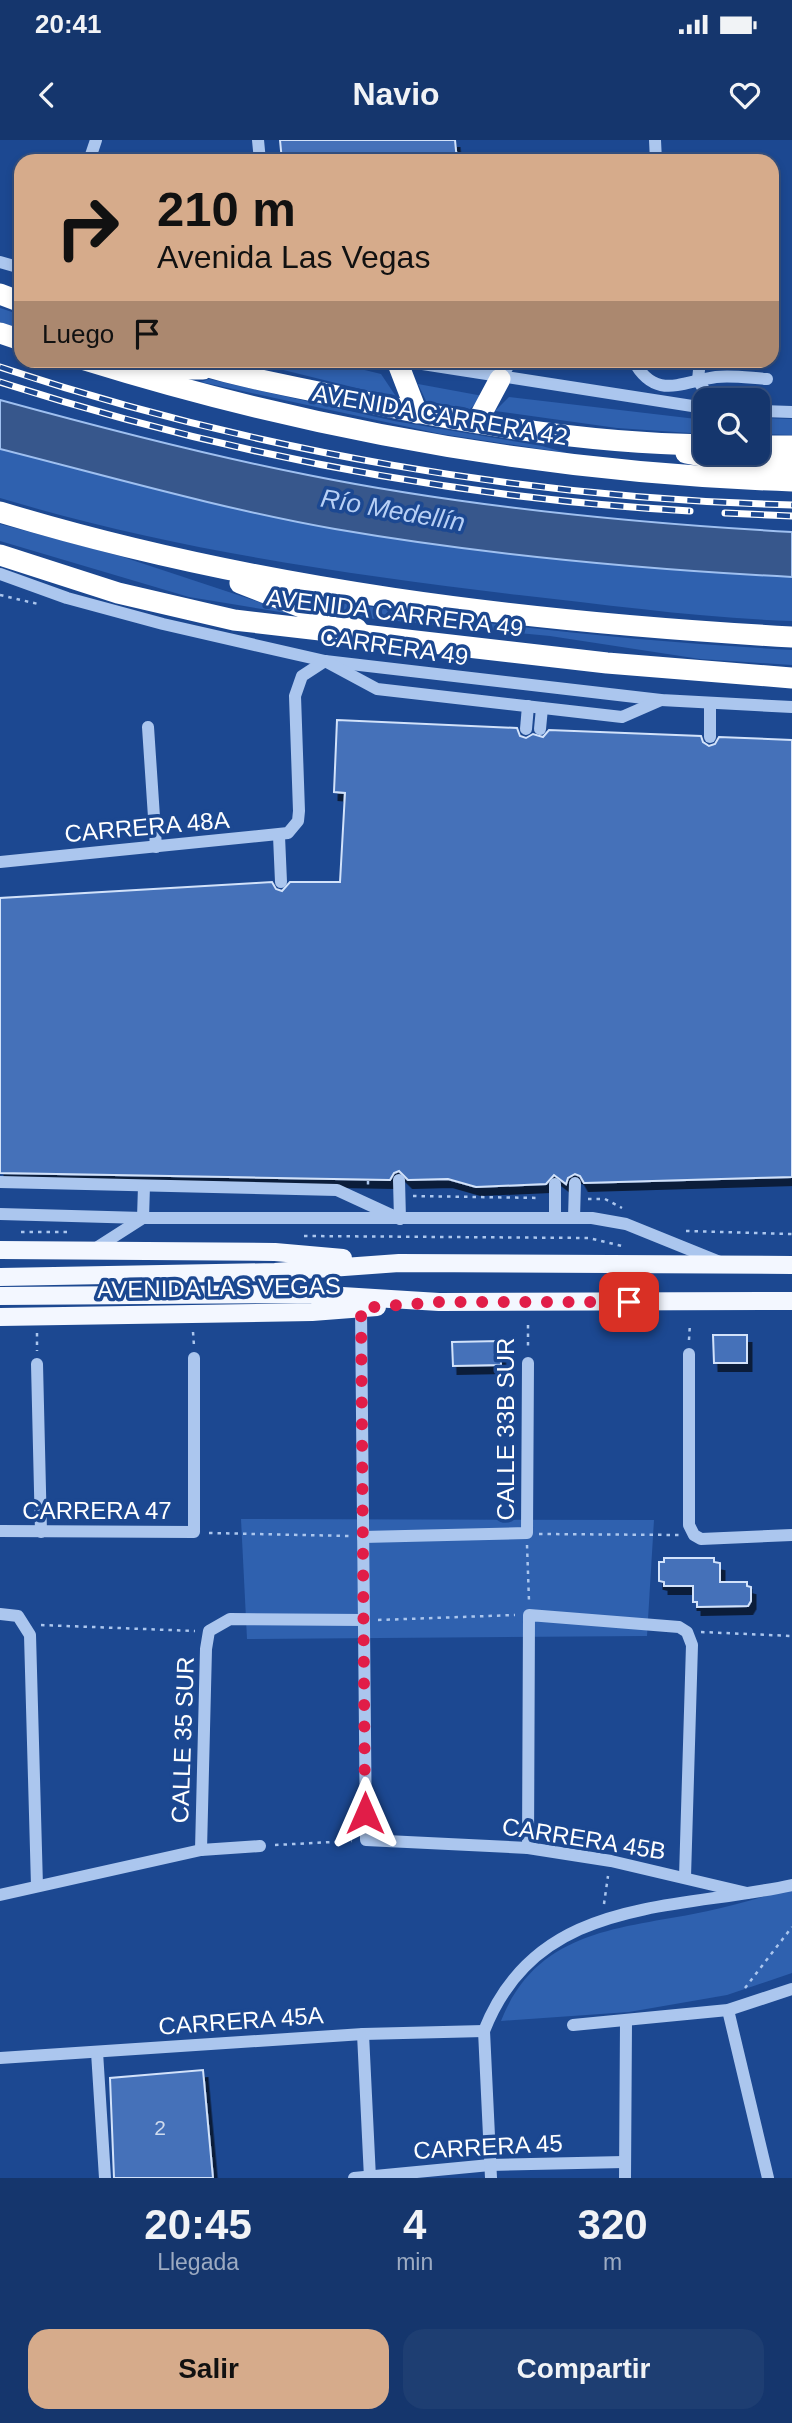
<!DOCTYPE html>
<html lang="es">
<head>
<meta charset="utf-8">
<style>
  body { margin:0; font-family:Arial,sans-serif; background:#1e3e72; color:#f1f3f6; height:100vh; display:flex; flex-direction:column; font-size:26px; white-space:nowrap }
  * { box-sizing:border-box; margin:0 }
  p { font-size:23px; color:#9dabc2 }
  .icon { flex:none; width:38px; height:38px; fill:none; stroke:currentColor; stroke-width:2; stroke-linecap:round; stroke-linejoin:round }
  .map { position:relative; height:2038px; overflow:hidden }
  .drawer { display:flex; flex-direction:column; background:#15366d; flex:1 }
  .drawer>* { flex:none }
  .banner { position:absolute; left:14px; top:14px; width:765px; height:214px; border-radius:21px; box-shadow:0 4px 10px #0003,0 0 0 2px #345080; background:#d6ab8b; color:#111; overflow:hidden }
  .tools { position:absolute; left:693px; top:248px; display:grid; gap:14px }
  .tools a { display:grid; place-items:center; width:77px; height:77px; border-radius:14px; background:#15366d; box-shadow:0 4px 10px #0003,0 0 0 2px #345080; font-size:35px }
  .pin { position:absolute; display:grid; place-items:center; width:60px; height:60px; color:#fff; margin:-30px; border-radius:14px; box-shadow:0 4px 10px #0006 }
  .me { position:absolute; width:77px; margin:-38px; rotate:0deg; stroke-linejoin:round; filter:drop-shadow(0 0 5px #0008) }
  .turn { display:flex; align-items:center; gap:24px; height:147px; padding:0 28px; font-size:32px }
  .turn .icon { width:91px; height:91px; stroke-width:2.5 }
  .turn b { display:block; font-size:49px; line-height:60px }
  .then { display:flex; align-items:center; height:66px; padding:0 28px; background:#0003; gap:14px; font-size:26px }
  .eta { display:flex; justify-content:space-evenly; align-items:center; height:119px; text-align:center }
  .eta b { font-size:42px; font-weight:800; line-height:49px }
  .button { display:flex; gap:14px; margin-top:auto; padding:14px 28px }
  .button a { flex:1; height:80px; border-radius:21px; background:#d6ab8b; color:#111; font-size:28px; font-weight:800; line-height:80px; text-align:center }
  .button a+a { background:#1e3e72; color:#f1f3f6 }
  .status { display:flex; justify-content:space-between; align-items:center; height:49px; padding:0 35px; background:#15366d; direction:ltr }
  .status svg { height:19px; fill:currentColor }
  header { display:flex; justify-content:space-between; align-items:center; height:91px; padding:0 28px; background:#15366d; font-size:32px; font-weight:800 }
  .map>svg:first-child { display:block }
</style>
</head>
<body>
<div class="status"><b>20:41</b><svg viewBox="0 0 49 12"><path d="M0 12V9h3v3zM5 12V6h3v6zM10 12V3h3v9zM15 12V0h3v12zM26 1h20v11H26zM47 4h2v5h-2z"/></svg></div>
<header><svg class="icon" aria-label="back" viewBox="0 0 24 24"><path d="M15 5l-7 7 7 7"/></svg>Navio<svg class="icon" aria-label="heart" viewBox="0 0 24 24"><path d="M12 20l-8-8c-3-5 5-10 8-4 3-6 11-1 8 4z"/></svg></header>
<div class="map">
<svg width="792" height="2038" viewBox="0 0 792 2038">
  <defs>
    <filter id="shadow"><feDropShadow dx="4.5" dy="8" stdDeviation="0" flood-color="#0009"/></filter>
  </defs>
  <rect width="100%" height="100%" fill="#1c4891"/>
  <g fill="#2f61af">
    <path d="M 0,168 L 21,175 L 21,189 L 0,182 Z"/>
    <path d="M 273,221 L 328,221 L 381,234 L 397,258 L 267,226 Z"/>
    <path d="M 209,239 L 394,281 L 542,306 L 567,313 L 441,294 L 201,242 Z"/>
    <path d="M 418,244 L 483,256 L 470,269 L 426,261 Z"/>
    <path d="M 509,257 L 705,280 L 705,294 L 617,288 L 495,271 Z"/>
    <path d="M 758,278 L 792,279 L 792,295 L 758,294 Z"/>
    <path d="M 0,309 C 111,337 222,369 335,389 C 486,415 638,429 792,437 L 792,481 C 700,478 610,465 519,455 C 343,434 169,409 0,358 Z"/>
    <path d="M 0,384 L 120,416 L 298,475 L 189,457 L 0,401 Z"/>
    <path d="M 283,453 C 451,482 621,500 792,510 L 792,525 L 700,519 L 550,496 L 366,478 Z"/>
    <path d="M 241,1379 L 654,1380 L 647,1496 L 247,1499 Z"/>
    <path d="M 792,1749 L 792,1833 L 727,1855 L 629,1872 L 501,1881 C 538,1787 624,1789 708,1771 C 736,1765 764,1756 792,1749 Z"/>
  </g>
  <path fill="#37578c" stroke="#9fc0f0" stroke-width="2" d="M 0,260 C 102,288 205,315 308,335 C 467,367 631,383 792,392 L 792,437 C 638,429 486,415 335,389 C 222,369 111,337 0,309 Z"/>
  <g fill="#4471b9" stroke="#d2e2fa" stroke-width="2" filter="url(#shadow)">
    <path d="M 280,0 L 455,0 L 457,21 L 282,21 Z"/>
    <path d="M 337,580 L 517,588 L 520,596 L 526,598 L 533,594 L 543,597 L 549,590 L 701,596 L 703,602 L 709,606 L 715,604 L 719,597 L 792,600 L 792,1037 L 584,1043 L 580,1036 L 575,1034 L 568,1038 L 566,1044 L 554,1035 L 546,1044 L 476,1047 L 448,1039 L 408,1040 L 399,1031 L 394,1033 L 390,1040 L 0,1033 L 0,758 L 272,742 L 276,749 L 282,751 L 290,742 L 340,742 L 345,653 L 334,652 Z"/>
    <path d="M 713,1195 L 747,1195 L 747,1223 L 714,1223 Z"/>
    <path d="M 500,1201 L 501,1225 L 453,1226 L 452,1202 Z"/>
    <path d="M 664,1418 L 714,1418 L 714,1422 L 720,1423 L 720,1442 L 747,1442 L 747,1446 L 751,1447 L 751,1461 L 748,1466 L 697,1467 L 697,1462 L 693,1462 L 693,1446 L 664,1446 L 664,1442 L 659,1441 L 659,1422 L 664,1422 Z"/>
    <path d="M 203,1930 L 213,2038 L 114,2038 L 110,1938 Z"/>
  </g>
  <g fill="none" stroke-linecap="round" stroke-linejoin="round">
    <g stroke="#abc6ee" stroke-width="2.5" stroke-dasharray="3.5 5" stroke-linecap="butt">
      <path d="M 0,455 L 38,464"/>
      <path d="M 368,1041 L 368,1049"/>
      <path d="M 413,1056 L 540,1058"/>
      <path d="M 588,1059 L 605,1059 L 622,1068"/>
      <path d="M 686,1091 L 792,1094"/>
      <path d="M 21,1092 L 70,1092"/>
      <path d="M 304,1096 L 589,1098 L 622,1106"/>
      <path d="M 528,1185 L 528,1209"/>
      <path d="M 193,1192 L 194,1206"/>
      <path d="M 37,1193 L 37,1211"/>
      <path d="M 689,1200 L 690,1183"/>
      <path d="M 209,1393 L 349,1396"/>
      <path d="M 539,1394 L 680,1395"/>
      <path d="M 527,1405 L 529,1461"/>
      <path d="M 378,1480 L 515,1475"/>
      <path d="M 41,1485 L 195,1491"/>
      <path d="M 701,1492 L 792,1496"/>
      <path d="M 275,1705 L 352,1701"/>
      <path d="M 604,1764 L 608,1736"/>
      <path d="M 745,1848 L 792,1787"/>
    </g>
    <g stroke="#abc6ee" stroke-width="12">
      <path d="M 258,0 L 260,21"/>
      <path d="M 655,0 L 656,21"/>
      <path d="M 89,21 L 96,0"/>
      <path d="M 0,122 L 21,128"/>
      <path d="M 397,220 L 705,268"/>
      <path d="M 633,220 C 655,261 681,242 716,237 C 732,235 750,238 767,239"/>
      <path d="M 700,220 L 698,240 L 711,261"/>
      <path d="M 500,239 L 512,220"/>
      <path d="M 758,271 L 792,272"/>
      <path d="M 0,434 L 67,458 L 163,484 L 325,521 L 661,560 L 792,567"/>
      <path d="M 710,563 L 710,597"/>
      <path d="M 148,587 L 156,707"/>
      <path d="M 526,589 L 528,566"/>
      <path d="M 540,589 L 542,568"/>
      <path d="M 279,696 L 281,742"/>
      <path d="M 0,722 L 288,693 L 298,681 L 299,671 L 295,556 L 302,536 L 325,521 L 377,549 L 622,577 L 661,560"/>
      <path d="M 0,1042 L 337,1050 L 400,1079 L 399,1040"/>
      <path d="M 0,1074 L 143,1078 L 592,1078 L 626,1084 L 720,1122"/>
      <path d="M 555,1078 L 555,1044"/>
      <path d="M 574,1078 L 575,1043"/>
      <path d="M 93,1110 L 143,1078 L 144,1046"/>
      <path d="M 361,1168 L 366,1700 L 528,1708 L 611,1721 L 747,1753"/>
      <path d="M 689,1214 L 689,1385 L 694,1395 L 701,1399 L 792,1395"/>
      <path d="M 37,1224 L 41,1392"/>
      <path d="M 0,1391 L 194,1392 L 194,1218"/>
      <path d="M 363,1397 L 527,1393 L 528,1223"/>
      <path d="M 0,1474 L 18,1476 L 30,1495 L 37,1746"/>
      <path d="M 528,1708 L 529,1475 L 679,1487 L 687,1492 L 692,1505 L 685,1737"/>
      <path d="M 201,1710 L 206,1509 L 209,1491 L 230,1479 L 364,1480"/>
      <path d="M 0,1755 L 201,1710 L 260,1706"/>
      <path d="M 728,1870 L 768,2038"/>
      <path d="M 573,1885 L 728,1870 L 792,1849"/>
      <path d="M 363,1894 L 370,2038"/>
      <path d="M 97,1912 L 105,2038"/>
      <path d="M 0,1918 L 363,1894 L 484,1891"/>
      <path d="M 354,2038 L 490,2025 L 624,2022"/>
      <path d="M 491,2038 L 484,1891 C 537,1755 675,1771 792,1745"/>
      <path d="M 625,2038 L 626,1882"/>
    </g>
    <g stroke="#f3f7ff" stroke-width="18">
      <path d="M 0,1110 L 275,1112 L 343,1118"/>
      <path d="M 0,1137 L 275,1132 L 399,1123 L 792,1125"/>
      <path d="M 0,1156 L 310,1154 L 439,1162 L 792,1161"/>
      <path d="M 0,1177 L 312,1172 L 377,1167"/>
    </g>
    <g stroke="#fff" stroke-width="21">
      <path d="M 0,154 L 21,162"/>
      <path d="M 0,193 L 21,200"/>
      <path d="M 85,220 C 314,291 552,333 792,341"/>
      <path d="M 187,220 C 236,237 287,245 337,256 C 458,282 581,303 705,305"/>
      <path d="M 397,221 L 417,273"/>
      <path d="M 137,229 L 203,229"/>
      <path d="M 477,282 L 500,239"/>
      <path d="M 758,306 L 792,306"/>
      <path d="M 686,313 L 728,321 L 792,324"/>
      <path d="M 0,372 C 257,450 525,482 792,497"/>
      <path d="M 0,415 L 118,453 L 234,480 L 607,523 L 792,538"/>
      <path d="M 240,443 L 357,489"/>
    </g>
    <g stroke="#fff" stroke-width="7">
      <g id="rail">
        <path d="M 0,227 C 253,311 525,358 792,365"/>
        <path d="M 0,242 C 222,313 457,358 690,371"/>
        <path d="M 725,373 L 792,376"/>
      </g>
    </g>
    <use href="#rail" stroke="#1c4891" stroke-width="4.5" stroke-dasharray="13" stroke-linecap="butt"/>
  </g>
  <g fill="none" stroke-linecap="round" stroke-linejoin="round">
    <path stroke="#e11d48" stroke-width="12" stroke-dasharray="0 21.6" d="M 365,1673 L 361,1168 L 439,1162 L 629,1162"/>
  </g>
  <g text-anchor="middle" stroke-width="7" stroke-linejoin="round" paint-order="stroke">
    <g font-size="21" fill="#d0dcee">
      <text x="160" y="1995">2</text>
    </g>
    <g font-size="24" fill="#fff" stroke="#1c4891">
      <text transform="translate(440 275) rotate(10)" y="8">AVENIDA CARRERA 42</text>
      <text transform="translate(395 473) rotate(7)" y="8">AVENIDA CARRERA 49</text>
      <text transform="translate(394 507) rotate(8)" y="8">CARRERA 49</text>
      <text transform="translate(147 687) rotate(-5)" y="8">CARRERA 48A</text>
      <text transform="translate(219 1148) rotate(-1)" y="8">AVENIDA LAS VEGAS</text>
      <text transform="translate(506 1289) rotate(-90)" y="8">CALLE 33B SUR</text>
      <text x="97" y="1379">CARRERA 47</text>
      <text transform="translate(183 1600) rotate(-88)" y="8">CALLE 35 SUR</text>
      <text transform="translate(584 1699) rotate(9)" y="8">CARRERA 45B</text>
      <text transform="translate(241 1881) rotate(-4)" y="8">CARRERA 45A</text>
      <text transform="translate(488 2007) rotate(-3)" y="8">CARRERA 45</text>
    </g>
    <g font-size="26" font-style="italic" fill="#b8d0f5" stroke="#1c4891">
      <text transform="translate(393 370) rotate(10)" y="9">Río Medellín</text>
    </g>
  </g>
</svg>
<div class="tools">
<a><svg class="icon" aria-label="search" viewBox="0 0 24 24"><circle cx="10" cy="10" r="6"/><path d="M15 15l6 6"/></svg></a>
</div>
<div class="pin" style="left:629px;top:1162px;background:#d93025"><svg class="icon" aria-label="arrive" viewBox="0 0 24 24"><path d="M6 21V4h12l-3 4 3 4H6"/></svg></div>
<svg class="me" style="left:365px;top:1673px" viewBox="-20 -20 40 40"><path d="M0-17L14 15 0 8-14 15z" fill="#e11d48" stroke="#fff" stroke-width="4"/></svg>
<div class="banner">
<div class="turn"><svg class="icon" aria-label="right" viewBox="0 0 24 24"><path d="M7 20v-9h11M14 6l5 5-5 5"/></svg><div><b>210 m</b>Avenida Las Vegas</div></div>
<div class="then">Luego<svg class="icon" aria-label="arrive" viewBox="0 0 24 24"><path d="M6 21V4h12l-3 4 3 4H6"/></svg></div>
</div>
</div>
<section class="drawer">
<div class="eta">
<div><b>20:45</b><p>Llegada</p></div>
<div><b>4</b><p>min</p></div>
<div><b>320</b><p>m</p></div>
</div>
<div class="button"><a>Salir</a><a>Compartir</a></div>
</section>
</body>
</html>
